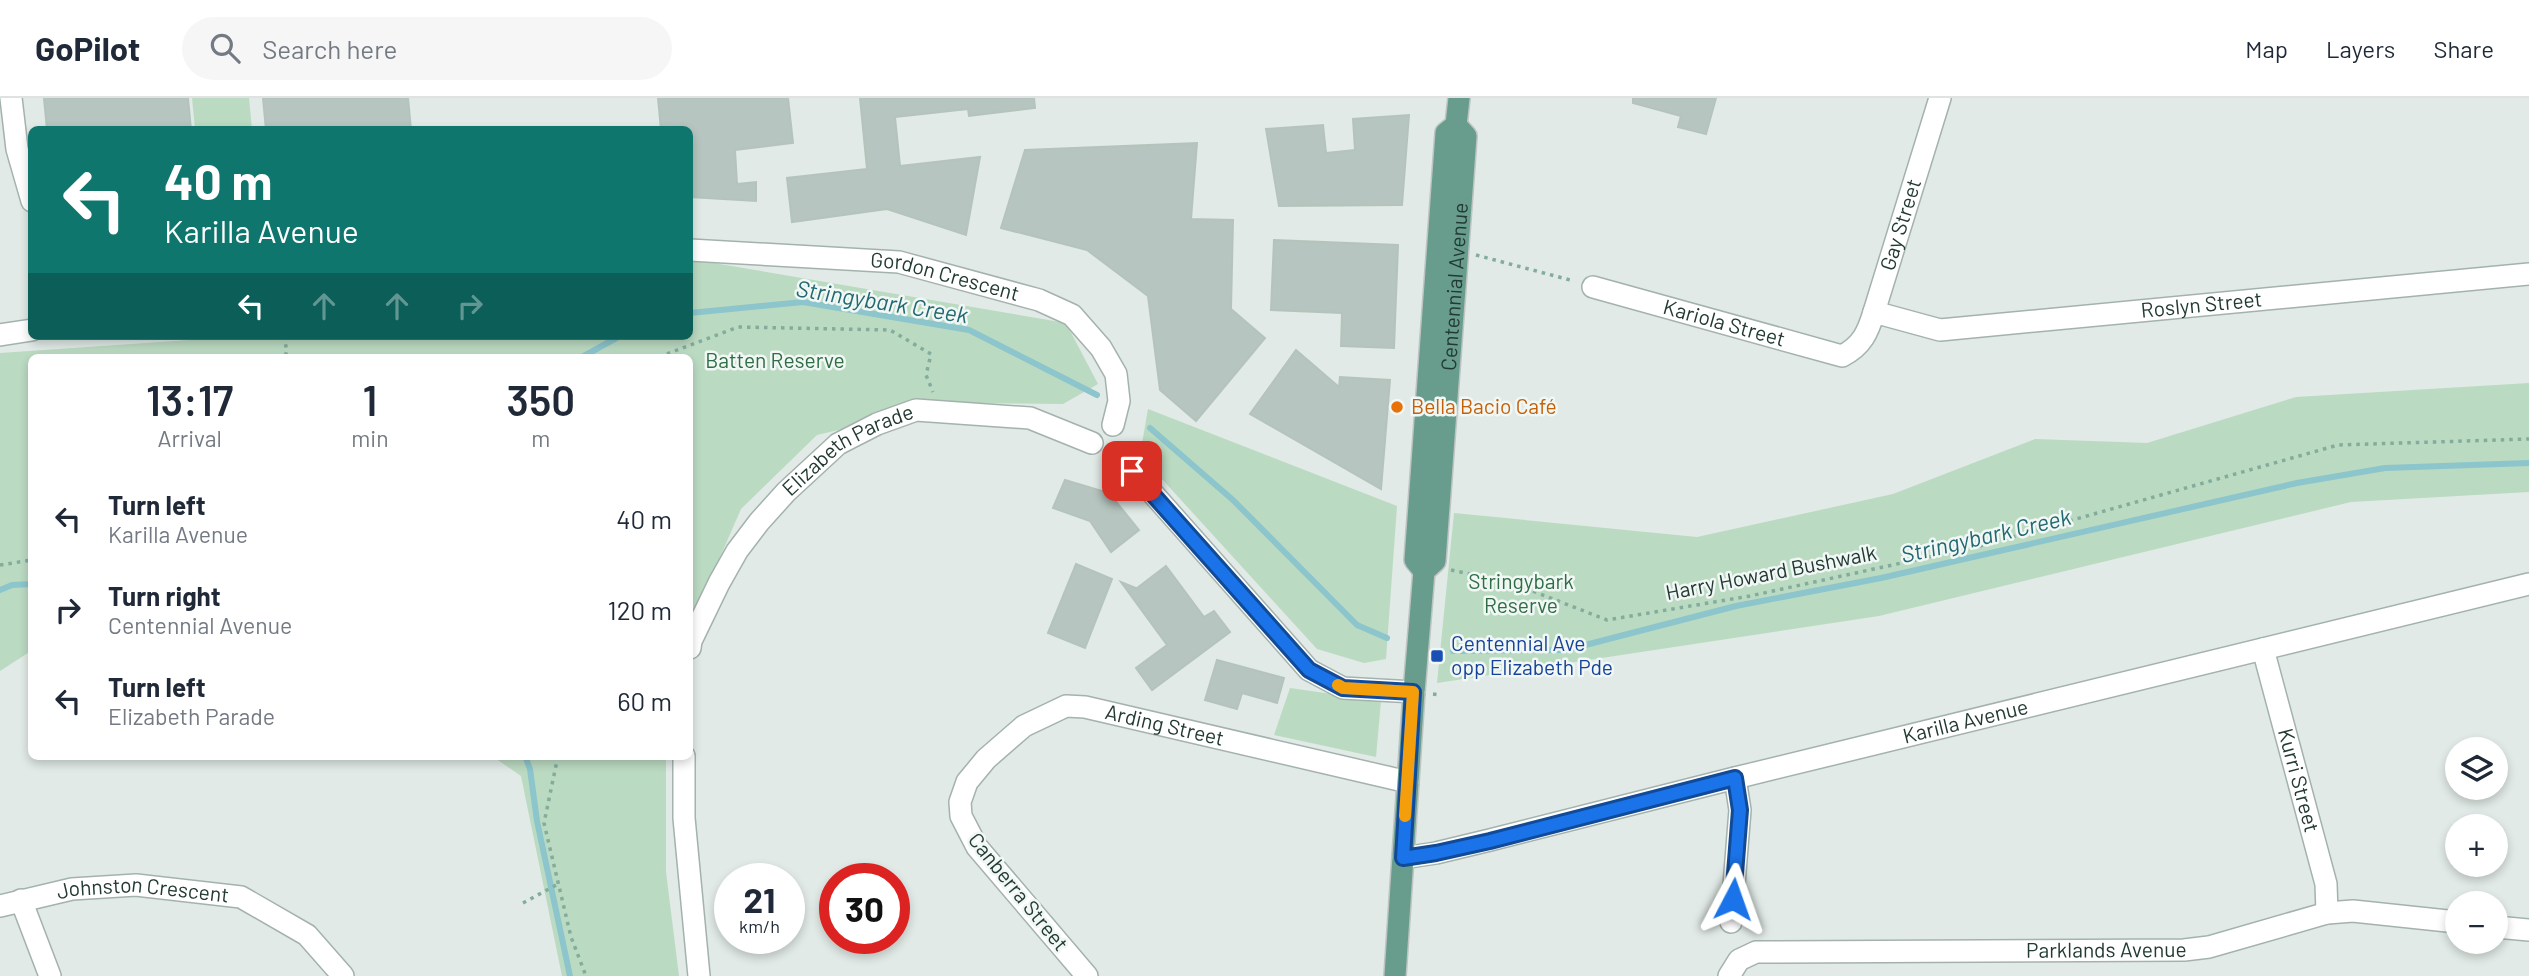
<!DOCTYPE html>
<html lang="en">
<head>
<meta charset="utf-8">
<style>
  body { margin:0; font-family:Barlow,sans-serif; background:#f6f6f7; color:#1f2937; height:100vh; display:flex; flex-direction:column; font-size:26px; white-space:nowrap }
  * { box-sizing:border-box; margin:0 }
  p { font-size:23px; color:#747a83 }
  .icon { flex:none; width:38px; height:38px; fill:none; stroke:currentColor; stroke-width:2; stroke-linecap:round; stroke-linejoin:round }
  .map { position:relative; flex:1; overflow:hidden }
  .side { position:absolute; left:28px; top:256px; width:665px; height:406px; display:flex; flex-direction:column; background:#fff; border-radius:10px; box-shadow:0 4px 10px #0003 }
  .side>* { flex:none }
  .hud { position:absolute; left:28px; top:28px; width:665px; height:214px; border-radius:10px; box-shadow:0 4px 10px #0003; background:#0f766e; color:#fff; overflow:hidden }
  .fabs { position:absolute; left:2445px; top:639px; display:grid; gap:14px }
  .fabs a { display:grid; place-items:center; width:63px; height:63px; border-radius:50%; background:#fff; box-shadow:0 4px 10px #0003; font-size:35px }
  .speed { position:absolute; left:714px; top:765px; display:flex; gap:14px; font-size:35px; font-weight:700; text-align:center }
  .speed>* { display:grid; place-content:center; width:91px; height:91px; border-radius:50%; background:#fff; box-shadow:0 4px 10px #0003; line-height:1 }
  .speed small { font-size:18px; font-weight:400 }
  .speed .limit { border:10px solid #d22; background:#fff; color:#111 }
  .pin { position:absolute; display:grid; place-items:center; width:60px; height:60px; color:#fff; margin:-30px; border-radius:14px; box-shadow:0 4px 10px #0006 }
  .me { position:absolute; width:77px; margin:-38px; rotate:4deg; stroke-linejoin:round; filter:drop-shadow(0 0 5px #0008) }
  .turn { display:flex; align-items:center; gap:24px; height:147px; padding:0 21px; font-size:32px }
  .turn .icon { width:91px; height:91px; stroke-width:2.5 }
  .turn b { display:block; font-size:49px; line-height:60px }
  .lanes { display:flex; align-items:center; height:66px; padding:0 21px; background:#0003; justify-content:center; gap:35px; direction:ltr }
  .lanes .off { opacity:.35 }
  .eta { display:flex; justify-content:space-evenly; align-items:center; height:119px; text-align:center }
  .eta b { font-size:42px; font-weight:600; line-height:49px }
  ul { padding:0; list-style:none }
  li { display:flex; align-items:center; gap:21px; height:91px; padding:0 21px }
  li div { flex:1 }
  li b { display:block; font-size:26px }
  li em { font-style:normal }
  header { display:flex; align-items:center; gap:42px; box-sizing:border-box; height:98px; padding:0 35px; background:#fff; border-bottom:2px solid #e0e1e3 }
  header strong { font-size:33px }
  nav { display:flex; gap:38px; margin-inline-start:auto; font-size:24px }
  .search { width:490px; height:63px; background:#f6f6f7; display:flex; align-items:center; gap:18px; box-sizing:border-box; padding:0 24px; border-radius:38px; color:#747a83; font-size:26px }
  .map>svg:first-child { display:block }
</style>
</head>
<body>
<header>
<strong>GoPilot</strong>
<div class="search"><svg class="icon" aria-label="search" viewBox="0 0 24 24"><circle cx="10" cy="10" r="6"/><path d="M15 15l6 6"/></svg>Search here</div>
<nav><a>Map</a><a>Layers</a><a>Share</a></nav>
</header>
<div class="map">
<svg width="2529" height="878" viewBox="0 0 2529 878">
  <rect width="100%" height="100%" fill="#e1eae6"/>
  <g fill="#bbdac2">
    <path d="M 192,0 L 249,0 L 252,31 L 195,31 Z"/>
    <path d="M 690,161 L 1066,225 L 1098,286 L 1063,306 L 952,305 L 817,337 L 741,411 L 690,528 L 690,259 L 32,259 L 31,553 L 0,573 L 0,255 L 248,238 L 690,238 Z"/>
    <path d="M 2529,285 L 2529,394 L 2351,404 L 1879,518 L 1437,585 L 1454,415 L 1697,439 L 1893,396 L 2035,341 L 2147,345 L 2296,299 Z"/>
    <path d="M 1148,311 L 1397,408 L 1386,561 L 1364,565 L 1317,551 L 1140,357 Z"/>
    <path d="M 1290,590 L 1381,603 L 1376,659 L 1274,637 Z"/>
    <path d="M 492,658 L 666,658 L 666,774 L 679,878 L 562,878 L 521,678 Z"/>
  </g>
  <g fill="none" stroke-linecap="round" stroke-linejoin="round">
    <g stroke="#8cc5cc" stroke-width="6">
      <path d="M 690,215 L 803,204 L 969,232 L 1097,297"/>
      <path d="M 582,259 L 620,238"/>
      <path d="M 1150,330 L 1233,402 L 1357,527 L 1387,540"/>
      <path d="M 0,492 L 12,487 L 32,486"/>
      <path d="M 1453,553 L 1566,552 L 1736,508 L 1881,480 L 2297,385 L 2385,370 L 2529,365"/>
      <path d="M 525,658 L 530,671 L 537,723 L 570,878"/>
    </g>
  </g>
  <g fill="#b6c5bf" stroke="#b4c4bc" stroke-width="2">
    <path d="M 44,0 L 188,0 L 191,32 L 47,32 Z"/>
    <path d="M 263,0 L 408,0 L 411,32 L 266,32 Z"/>
    <path d="M 658,0 L 788,0 L 793,45 L 735,52 L 737,86 L 756,84 L 756,103 L 690,99 L 690,32 L 661,32 Z"/>
    <path d="M 860,0 L 1034,0 L 1035,10 L 969,18 L 968,11 L 895,19 L 900,68 L 980,59 L 966,137 L 887,111 L 792,124 L 787,80 L 867,71 Z"/>
    <path d="M 1633,0 L 1716,0 L 1706,36 L 1678,29 L 1681,18 L 1633,5 Z"/>
    <path d="M 1409,17 L 1402,107 L 1279,108 L 1266,31 L 1323,27 L 1326,55 L 1355,52 L 1353,21 Z"/>
    <path d="M 1197,45 L 1191,121 L 1233,122 L 1231,211 L 1265,240 L 1196,323 L 1160,292 L 1148,198 L 1087,152 L 1001,130 L 1025,52 Z"/>
    <path d="M 1274,142 L 1398,147 L 1394,250 L 1341,248 L 1342,215 L 1271,212 Z"/>
    <path d="M 1296,252 L 1339,289 L 1340,279 L 1390,282 L 1381,391 L 1250,316 Z"/>
    <path d="M 1065,382 L 1109,395 L 1139,432 L 1111,454 L 1090,423 L 1053,410 Z"/>
    <path d="M 1076,466 L 1112,481 L 1085,550 L 1048,535 Z"/>
    <path d="M 1166,468 L 1204,519 L 1214,513 L 1230,534 L 1152,592 L 1136,570 L 1167,547 L 1121,484 L 1138,491 L 1137,490 Z"/>
    <path d="M 1217,562 L 1284,580 L 1277,605 L 1242,595 L 1237,611 L 1205,602 Z"/>
  </g>
  <g fill="none" stroke-linecap="round" stroke-linejoin="round">
    <g stroke="#a4b2ad" stroke-width="24">
      <g id="minor">
        <path d="M 11,0 L 17,51 L 32,103"/>
        <path id="s1" d="M 690,152 L 899,164 L 1039,202 L 1072,217 L 1101,250 L 1116,276 L 1119,303 L 1113,327"/>
        <path id="s2" d="M 1593,189 L 1842,258 C 1862,248 1868,234 1874,214 L 1940,0"/>
        <path id="s3" d="M 1874,214 L 1940,232 L 2529,176"/>
        <path d="M 0,237 L 32,232"/>
        <path d="M 1117,355 L 1309,572 L 1343,590 L 1414,594"/>
        <path id="s4" d="M 690,550 L 691,543 L 719,485 L 737,453 L 759,424 L 786,394 L 838,346 L 877,326 L 916,312 L 1030,320 L 1092,345"/>
        <path id="s5" d="M 2263,551 L 2326,786 L 2327,815"/>
        <path d="M 684,658 L 684,720 L 699,878"/>
        <path id="s6" d="M 1403,760 L 1436,755 L 1490,742 L 1735,680 L 2529,486"/>
        <path d="M 21,802 L 50,878"/>
        <path id="s7" d="M 0,808 L 72,791 L 136,787 L 241,799 L 307,837 L 343,878"/>
        <path d="M 1731,824 L 1740,712 L 1735,680"/>
        <path d="M 2496,829 L 2529,832"/>
        <path id="s8" d="M 1087,878 L 977,749 L 961,718 L 960,704 L 967,684 L 986,661 L 1024,628 L 1066,608 L 1085,609 L 1408,684"/>
        <path id="s9" d="M 1729,878 L 1739,862 L 1756,854 L 2184,852 L 2209,849 L 2327,815 L 2353,813 L 2457,824"/>
      </g>
    </g>
    <g stroke="#bdc4c2" stroke-width="24">
      <g id="major">
        <path d="M 1424,473 L 1415,462 L 1446,35 L 1456,27 L 1459,0"/>
        <path id="s10" d="M 1395,878 L 1414,594 L 1424,473 L 1435,463 L 1466,38 L 1456,27"/>
      </g>
    </g>
    <g stroke="#83ac9d" stroke-width="3.5" stroke-dasharray="3.5 5" stroke-linecap="butt">
      <path d="M 1476,157 L 1574,183"/>
      <path d="M 283,238 L 287,252 L 285,259"/>
      <path d="M 659,259 L 738,229 L 890,232 L 931,256 L 926,277 L 933,294"/>
      <path d="M 0,467 L 32,462"/>
      <path d="M 1451,472 L 1512,485 L 1607,522 L 1750,498 L 1984,447 L 2338,347 L 2529,341"/>
      <path d="M 1433,596 L 1441,597"/>
      <path d="M 558,658 L 544,725 L 571,839 L 586,878"/>
      <path d="M 523,805 L 558,786"/>
    </g>
    <use href="#minor" stroke="#fff" stroke-width="21"/>
    <use href="#major" stroke="#689d8d" stroke-width="21"/>
  </g>
  <g fill="none" stroke-linecap="round" stroke-linejoin="round">
    <g stroke="#114b97" stroke-width="18">
      <path id="route" d="M 1132,373 L 1309,572 L 1343,590 L 1413,594 L 1403,760 L 1436,755 L 1490,743 L 1735,680 L 1740,712 L 1733,801"/>
    </g>
    <use href="#route" stroke="#1a73e8" stroke-width="12"/>
    <path stroke="#f59e0b" stroke-width="12" d="M 1338,587 L 1343,590 L 1413,594 L 1405,718"/>
  </g>
  <circle fill="#e8710a" stroke="#f1f7f4" stroke-width="2.5" cx="1397" cy="309" r="7"/>
  <rect fill="#1a4fb4" stroke="#f1f7f4" stroke-width="2.5" x="1430" y="551" width="14" height="14" rx="3.5"/>
  <g text-anchor="middle" stroke-width="5" stroke-linejoin="round" paint-order="stroke">
    <g font-size="21" fill="#223a33" stroke="#f1f7f4">
      <text dy="7" stroke="none"><textPath href="#s2" startOffset="406">Gay Street</textPath></text>
      <text dy="7" stroke="none"><textPath href="#s1" startOffset="257">Gordon Crescent</textPath></text>
      <text dy="7" stroke="none"><textPath href="#s10" startOffset="696">Centennial Avenue</textPath></text>
      <text dy="7" stroke="none"><textPath href="#s3" startOffset="331">Roslyn Street</textPath></text>
      <text dy="7" stroke="none"><textPath href="#s2" startOffset="136">Kariola Street</textPath></text>
      <text dy="7" stroke="none"><textPath href="#s4" startOffset="261">Elizabeth Parade</textPath></text>
      <text transform="translate(1771 475) rotate(-11)" y="7">Harry Howard Bushwalk</text>
      <text dy="7" stroke="none"><textPath href="#s6" startOffset="579">Karilla Avenue</textPath></text>
      <text dy="7" stroke="none"><textPath href="#s8" startOffset="467">Arding Street</textPath></text>
      <text dy="7" stroke="none"><textPath href="#s5" startOffset="136">Kurri Street</textPath></text>
      <text transform="translate(1018 794) rotate(51)" y="7">Canberra Street</text>
      <text dy="7" stroke="none"><textPath href="#s7" startOffset="145">Johnston Crescent</textPath></text>
      <text dy="7" stroke="none"><textPath href="#s9" startOffset="388">Parklands Avenue</textPath></text>
    </g>
    <g font-size="21" fill="#2f6e45" stroke="#f1f7f4">
      <text x="775" y="270">Batten Reserve</text>
      <text x="1521" y="491">Stringybark<tspan x="1521" dy="24">Reserve</tspan></text>
    </g>
    <g font-size="21" fill="#c56008" stroke="#f1f7f4" text-anchor="start">
      <text x="1411" y="316">Bella Bacio Café</text>
    </g>
    <g font-size="21" fill="#164399" stroke="#f1f7f4" text-anchor="start">
      <text x="1451" y="553">Centennial Ave<tspan x="1451" dy="24">opp Elizabeth Pde</tspan></text>
    </g>
    <g font-size="23" font-style="italic" fill="#216872" stroke="#f1f7f4">
      <text transform="translate(882 204) rotate(9)" y="8">Stringybark Creek</text>
      <text transform="translate(1986 438) rotate(-13)" y="8">Stringybark Creek</text>
    </g>
  </g>
</svg>
<div class="fabs">
<a><svg class="icon" aria-label="layers" viewBox="0 0 24 24"><path d="M12 4l9 5-9 5-9-5zM3 14l9 5 9-5"/></svg></a>
<a>+</a>
<a>−</a>
</div>
<div class="speed"><div>21<small>km/h</small></div><div class="limit">30</div></div>
<div class="pin" style="left:1132px;top:373px;background:#d93025"><svg class="icon" aria-label="arrive" viewBox="0 0 24 24"><path d="M6 21V4h12l-3 4 3 4H6"/></svg></div>
<svg class="me" style="left:1733px;top:801px" viewBox="-20 -20 40 40"><path d="M0-17L14 15 0 8-14 15z" fill="#1a73e8" stroke="#fff" stroke-width="4"/></svg>
<div class="hud">
<div class="turn"><svg class="icon" aria-label="left" viewBox="0 0 24 24"><path d="M17 20v-9H6M10 6l-5 5 5 5"/></svg><div><b>40 m</b>Karilla Avenue</div></div>
<div class="lanes"><svg class="icon" aria-label="left" viewBox="0 0 24 24"><path d="M17 20v-9H6M10 6l-5 5 5 5"/></svg><svg class="icon off" aria-label="ahead" viewBox="0 0 24 24"><path d="M12 20V5M6 11l6-6 6 6"/></svg><svg class="icon off" aria-label="ahead" viewBox="0 0 24 24"><path d="M12 20V5M6 11l6-6 6 6"/></svg><svg class="icon off" aria-label="right" viewBox="0 0 24 24"><path d="M7 20v-9h11M14 6l5 5-5 5"/></svg></div>
</div>
<section class="side">
<div class="eta">
<div><b>13:17</b><p>Arrival</p></div>
<div><b>1</b><p>min</p></div>
<div><b>350</b><p>m</p></div>
</div>
<ul>
<li><svg class="icon" aria-label="left" viewBox="0 0 24 24"><path d="M17 20v-9H6M10 6l-5 5 5 5"/></svg><div><b>Turn left</b><p>Karilla Avenue</p></div><em>40 m</em></li>
<li><svg class="icon" aria-label="right" viewBox="0 0 24 24"><path d="M7 20v-9h11M14 6l5 5-5 5"/></svg><div><b>Turn right</b><p>Centennial Avenue</p></div><em>120 m</em></li>
<li><svg class="icon" aria-label="left" viewBox="0 0 24 24"><path d="M17 20v-9H6M10 6l-5 5 5 5"/></svg><div><b>Turn left</b><p>Elizabeth Parade</p></div><em>60 m</em></li>
</ul>
</section>
</div>
</body>
</html>
